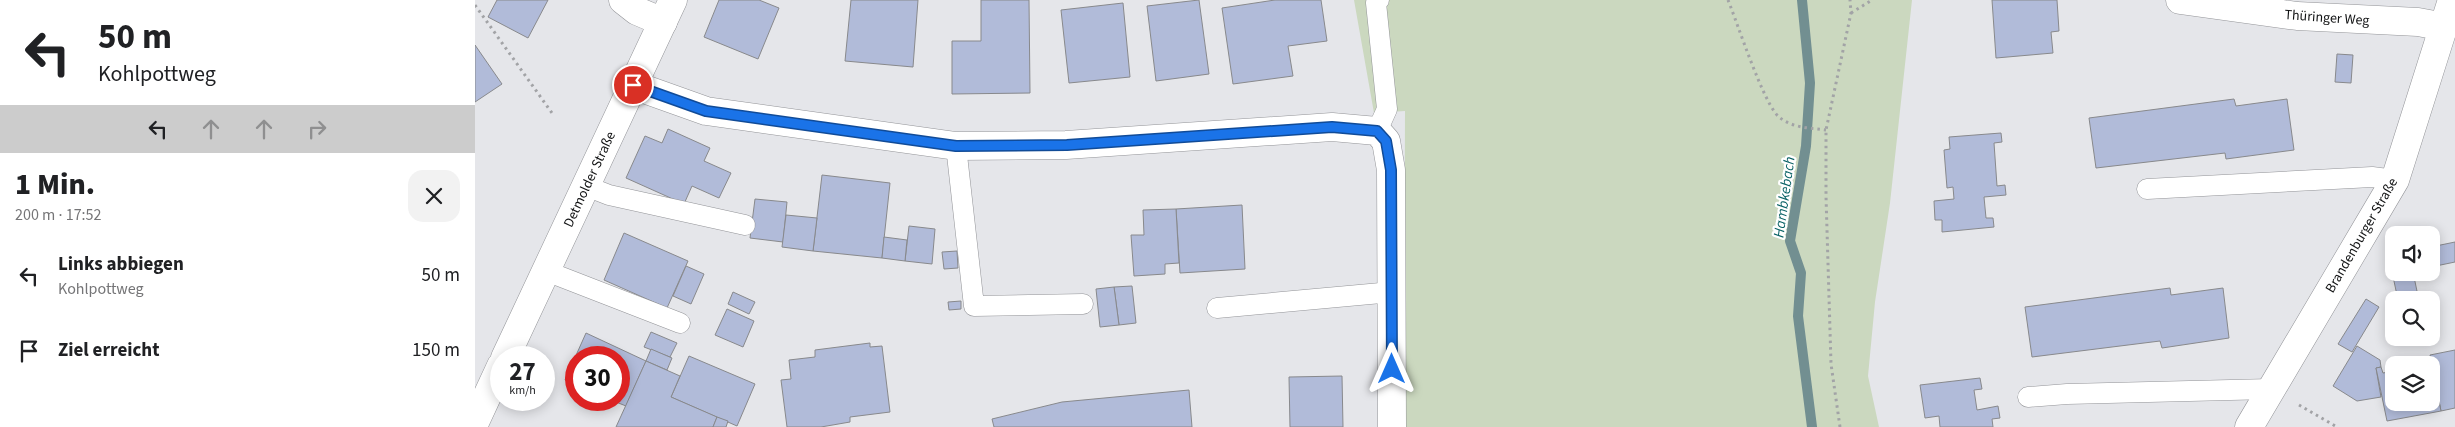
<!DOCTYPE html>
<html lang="de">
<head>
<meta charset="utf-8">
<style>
  body { margin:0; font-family:"Source Sans 3",sans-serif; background:#f2f2f2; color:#202124; height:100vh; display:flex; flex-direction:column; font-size:19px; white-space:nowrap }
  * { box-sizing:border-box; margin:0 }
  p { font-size:16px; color:#757577 }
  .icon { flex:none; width:28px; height:28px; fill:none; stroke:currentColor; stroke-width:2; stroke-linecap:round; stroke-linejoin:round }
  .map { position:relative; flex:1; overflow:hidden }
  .side { display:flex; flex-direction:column; background:#fff; width:475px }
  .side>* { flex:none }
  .hud { background:#fff; color:#202124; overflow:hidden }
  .buttons { position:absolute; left:1910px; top:226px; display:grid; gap:10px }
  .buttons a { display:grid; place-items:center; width:55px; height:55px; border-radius:10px; background:#fff; box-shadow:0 2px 12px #0003; font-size:25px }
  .speed { position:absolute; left:15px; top:346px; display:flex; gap:10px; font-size:25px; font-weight:700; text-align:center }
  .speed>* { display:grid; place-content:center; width:65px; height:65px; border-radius:50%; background:#fff; box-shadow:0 2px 12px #0003; line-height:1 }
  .speed small { font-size:12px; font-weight:400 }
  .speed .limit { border:8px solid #d22; background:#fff; color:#111 }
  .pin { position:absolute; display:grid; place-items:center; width:42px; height:42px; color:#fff; margin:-21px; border:2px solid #fff; border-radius:50%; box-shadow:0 1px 5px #0007 }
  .me { position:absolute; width:55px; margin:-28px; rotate:0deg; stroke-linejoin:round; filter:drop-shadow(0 0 4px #0008) }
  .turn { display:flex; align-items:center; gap:18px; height:105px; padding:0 15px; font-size:22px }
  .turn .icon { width:65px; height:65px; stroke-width:2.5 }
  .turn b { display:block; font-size:35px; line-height:42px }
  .lanes { display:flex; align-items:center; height:48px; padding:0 15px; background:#0003; justify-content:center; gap:25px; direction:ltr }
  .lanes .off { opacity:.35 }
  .round { display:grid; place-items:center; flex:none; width:52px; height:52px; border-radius:15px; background:#f2f2f2 }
  .overview { display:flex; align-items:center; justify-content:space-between; height:85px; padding:0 15px }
  h1 { font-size:30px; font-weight:800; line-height:38px }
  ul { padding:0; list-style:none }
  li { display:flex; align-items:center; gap:15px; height:75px; padding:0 15px }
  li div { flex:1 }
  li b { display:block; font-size:19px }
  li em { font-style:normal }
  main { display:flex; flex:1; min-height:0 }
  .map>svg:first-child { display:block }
</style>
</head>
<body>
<main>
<section class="side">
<div class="hud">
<div class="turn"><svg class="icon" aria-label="left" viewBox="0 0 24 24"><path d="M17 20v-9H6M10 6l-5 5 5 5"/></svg><div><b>50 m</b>Kohlpottweg</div></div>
<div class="lanes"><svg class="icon" aria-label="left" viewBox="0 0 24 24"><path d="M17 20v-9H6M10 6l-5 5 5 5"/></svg><svg class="icon off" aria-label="ahead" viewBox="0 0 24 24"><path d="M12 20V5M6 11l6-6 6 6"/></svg><svg class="icon off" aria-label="ahead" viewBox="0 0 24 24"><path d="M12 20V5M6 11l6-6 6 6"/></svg><svg class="icon off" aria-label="right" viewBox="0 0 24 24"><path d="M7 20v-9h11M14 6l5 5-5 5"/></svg></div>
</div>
<div class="overview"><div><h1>1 Min.</h1><p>200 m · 17:52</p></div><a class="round"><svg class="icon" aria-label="close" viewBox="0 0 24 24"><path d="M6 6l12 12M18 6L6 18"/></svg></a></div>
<ul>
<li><svg class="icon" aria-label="left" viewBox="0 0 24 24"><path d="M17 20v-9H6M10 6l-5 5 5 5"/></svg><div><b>Links abbiegen</b><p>Kohlpottweg</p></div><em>50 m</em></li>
<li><svg class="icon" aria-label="arrive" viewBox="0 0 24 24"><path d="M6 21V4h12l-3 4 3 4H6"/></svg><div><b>Ziel erreicht</b></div><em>150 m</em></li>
</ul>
</section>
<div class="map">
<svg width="1980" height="427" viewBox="0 0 1980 427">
  <rect width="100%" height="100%" fill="#e5e6ea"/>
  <path fill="#cbd8bf" d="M 879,0 L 1437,0 L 1415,203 L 1400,302 L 1393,376 L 1404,427 L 929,427 L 930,111 L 899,113 Z"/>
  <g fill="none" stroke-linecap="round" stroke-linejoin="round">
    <path stroke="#728f91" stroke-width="10" d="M 1327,0 L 1335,83 L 1331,146 L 1315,241 L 1326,273 L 1323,316 L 1337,427"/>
  </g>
  <g fill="#b1bbd9" stroke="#88898c">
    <path d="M 22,0 L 73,0 L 53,38 L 13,17 Z"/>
    <path d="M 244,0 L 284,0 L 304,8 L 283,59 L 229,37 Z"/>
    <path d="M 376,0 L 443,0 L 438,67 L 370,61 Z"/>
    <path d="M 506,0 L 554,0 L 555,93 L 477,94 L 477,41 L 506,41 Z"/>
    <path d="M 724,0 L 734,74 L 681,81 L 672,6 Z"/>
    <path d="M 800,0 L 846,0 L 852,41 L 813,46 L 818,76 L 758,84 L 747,8 Z"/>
    <path d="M 1517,0 L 1582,0 L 1584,31 L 1576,32 L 1578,53 L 1521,58 Z"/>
    <path d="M 648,3 L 655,77 L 594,83 L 586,10 Z"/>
    <path d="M 0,45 L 27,84 L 0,102 Z"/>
    <path d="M 1862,54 L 1878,55 L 1876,83 L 1860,82 Z"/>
    <path d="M 1759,99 L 1761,106 L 1812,99 L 1819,150 L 1751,159 L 1750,153 L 1621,168 L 1614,118 Z"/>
    <path d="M 193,129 L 235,148 L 229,161 L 256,173 L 244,198 L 217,186 L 209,204 L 151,178 L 170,136 L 187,143 Z"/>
    <path d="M 1526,133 L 1527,142 L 1519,143 L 1522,186 L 1530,185 L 1531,195 L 1509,197 L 1511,218 L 1518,218 L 1519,227 L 1467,232 L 1467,220 L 1460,220 L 1459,201 L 1479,199 L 1478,187 L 1472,188 L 1469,150 L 1475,149 L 1474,137 Z"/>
    <path d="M 347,175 L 415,183 L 407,258 L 338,251 Z"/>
    <path d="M 280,199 L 312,202 L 308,242 L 275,238 Z"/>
    <path d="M 767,205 L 770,269 L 705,273 L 701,209 Z"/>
    <path d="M 701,209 L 704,263 L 690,264 L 690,274 L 659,276 L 656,235 L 669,235 L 668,210 Z"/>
    <path d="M 311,215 L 342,218 L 338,251 L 307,247 Z"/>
    <path d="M 434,226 L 460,229 L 457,264 L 430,261 Z"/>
    <path d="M 149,233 L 213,261 L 192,308 L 129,280 Z"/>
    <path d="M 409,237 L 432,240 L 430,261 L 407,258 Z"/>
    <path d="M 1980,242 L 1980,262 L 1956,267 L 1956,247 Z"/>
    <path d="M 482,251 L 483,268 L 469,269 L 467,252 Z"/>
    <path d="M 211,266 L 229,274 L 216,304 L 198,296 Z"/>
    <path d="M 1919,266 L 1919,272 L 1938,272 L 1943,296 L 1923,300 L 1916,267 Z"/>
    <path d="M 657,286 L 661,323 L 644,325 L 639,287 Z"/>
    <path d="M 639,287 L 644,325 L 625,327 L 621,289 Z"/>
    <path d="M 1695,288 L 1696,295 L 1748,288 L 1754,338 L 1687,348 L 1685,341 L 1557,357 L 1550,307 Z"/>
    <path d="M 258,292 L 280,302 L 274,314 L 253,304 Z"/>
    <path d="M 1891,299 L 1904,307 L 1877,352 L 1863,344 Z"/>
    <path d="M 486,301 L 486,309 L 474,310 L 473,302 Z"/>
    <path d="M 252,309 L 279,321 L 268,347 L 240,335 Z"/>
    <path d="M 176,332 L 202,343 L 195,357 L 169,347 Z"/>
    <path d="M 111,333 L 171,361 L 151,406 L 136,400 L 144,400 L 144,358 L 101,358 L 101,385 L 90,380 Z"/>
    <path d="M 395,343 L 395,347 L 407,346 L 415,412 L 375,417 L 375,422 L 346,427 L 312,427 L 306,380 L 316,379 L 314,360 L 340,357 L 340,350 Z"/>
    <path d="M 1882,346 L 1905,360 L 1906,367 L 1901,368 L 1906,397 L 1882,401 L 1858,386 Z"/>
    <path d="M 176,349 L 197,358 L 192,370 L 171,361 Z"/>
    <path d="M 1980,350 L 1980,408 L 1966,411 L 1955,355 Z"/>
    <path d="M 214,356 L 280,384 L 262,426 L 196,397 Z"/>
    <path d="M 1955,358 L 1966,411 L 1912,421 L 1901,368 L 1906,367 L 1908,373 L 1919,371 L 1919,402 L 1956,402 L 1956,365 L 1925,364 Z"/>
    <path d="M 171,361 L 205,376 L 196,397 L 242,417 L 238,427 L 141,427 Z"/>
    <path d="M 867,376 L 868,427 L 815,427 L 814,377 Z"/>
    <path d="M 1505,378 L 1507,389 L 1499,390 L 1502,410 L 1523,406 L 1525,418 L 1517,419 L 1518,427 L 1465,427 L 1464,416 L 1450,418 L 1445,385 Z"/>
    <path d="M 714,390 L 717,427 L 519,427 L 517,419 L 587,402 Z"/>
    <path d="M 242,417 L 253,421 L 251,427 L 238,427 Z"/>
  </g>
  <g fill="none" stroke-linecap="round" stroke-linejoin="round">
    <g stroke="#939498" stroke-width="21">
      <g id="lane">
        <path d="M 902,131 L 912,109 L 901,3 L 904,0"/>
        <path d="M 481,146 L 499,306 L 608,304"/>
        <path d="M 111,186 L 134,195 L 270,225"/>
        <path d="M 1672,189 L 1897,177 L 1920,180"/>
        <path d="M 71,271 L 205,323"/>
        <path d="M 742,308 L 917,292"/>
        <path d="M 1553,397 L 1592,394 L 1796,389"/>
      </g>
    </g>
    <g stroke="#939498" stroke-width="29">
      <g id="street">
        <path d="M 148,0 L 162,11 L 188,22"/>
        <path d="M 1705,0 L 1822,16 L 1943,22 L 1970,27"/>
        <path d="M 158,85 L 231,111 L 481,146 L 591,145 L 857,127 L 902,131 L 911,141 L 916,170 L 917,427"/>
        <path d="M 1774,427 L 1920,180 L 1977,0"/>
      </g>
    </g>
    <g stroke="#939498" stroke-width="29">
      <g id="secondary">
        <path d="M 30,358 L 198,0"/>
        <path d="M 0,422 L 26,366"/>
      </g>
    </g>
    <g stroke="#a2a3a6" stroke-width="3" stroke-dasharray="2.5 4" stroke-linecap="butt">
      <path d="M 1253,0 C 1262,22 1289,105 1304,117 C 1317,128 1335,128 1351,130"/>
      <path d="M 0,5 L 77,113"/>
      <path d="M 1376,13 L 1397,0"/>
      <path d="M 1824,405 L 1862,427"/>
      <path d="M 1365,427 L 1356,364 L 1351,196 L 1351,130 L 1376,13 L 1375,0"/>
    </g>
    <use href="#lane" stroke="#fff" stroke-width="20"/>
    <use href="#street" stroke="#fff" stroke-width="28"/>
    <use href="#secondary" stroke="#fff" stroke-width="28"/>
  </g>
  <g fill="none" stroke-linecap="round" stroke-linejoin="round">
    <g stroke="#114b97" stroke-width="12">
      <path id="route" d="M 158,85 L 231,111 L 481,146 L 592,145 L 857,127 L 902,131 L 911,141 L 916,170 L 917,369"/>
    </g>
    <use href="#route" stroke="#1a73e8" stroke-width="9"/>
  </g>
  <g text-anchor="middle" stroke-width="4.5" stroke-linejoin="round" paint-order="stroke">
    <g font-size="14" fill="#111213" stroke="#fff">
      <text transform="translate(1852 17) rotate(4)" y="5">Thüringer Weg</text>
      <text transform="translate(114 179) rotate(-65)" y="5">Detmolder Straße</text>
      <text transform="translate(1886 235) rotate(-60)" y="5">Brandenburger Straße</text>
    </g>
    <g font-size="15" font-style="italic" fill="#086165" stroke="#fff">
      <text transform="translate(1309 197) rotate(-82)" y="5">Hambkebach</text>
    </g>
  </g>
</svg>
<div class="buttons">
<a><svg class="icon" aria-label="sound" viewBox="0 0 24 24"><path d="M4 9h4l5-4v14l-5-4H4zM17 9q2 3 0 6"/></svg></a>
<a><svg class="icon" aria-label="search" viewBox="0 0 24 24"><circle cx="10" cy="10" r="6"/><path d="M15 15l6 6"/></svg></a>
<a><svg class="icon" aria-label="layers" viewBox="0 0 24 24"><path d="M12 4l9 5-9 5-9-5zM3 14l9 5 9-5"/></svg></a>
</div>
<div class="speed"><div>27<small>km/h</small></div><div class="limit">30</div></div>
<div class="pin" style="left:158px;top:85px;background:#d93025"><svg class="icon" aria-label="arrive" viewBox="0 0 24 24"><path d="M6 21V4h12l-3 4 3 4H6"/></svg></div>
<svg class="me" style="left:917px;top:369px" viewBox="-20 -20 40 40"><path d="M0-17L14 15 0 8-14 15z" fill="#1a73e8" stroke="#fff" stroke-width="4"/></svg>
</div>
</main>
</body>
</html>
